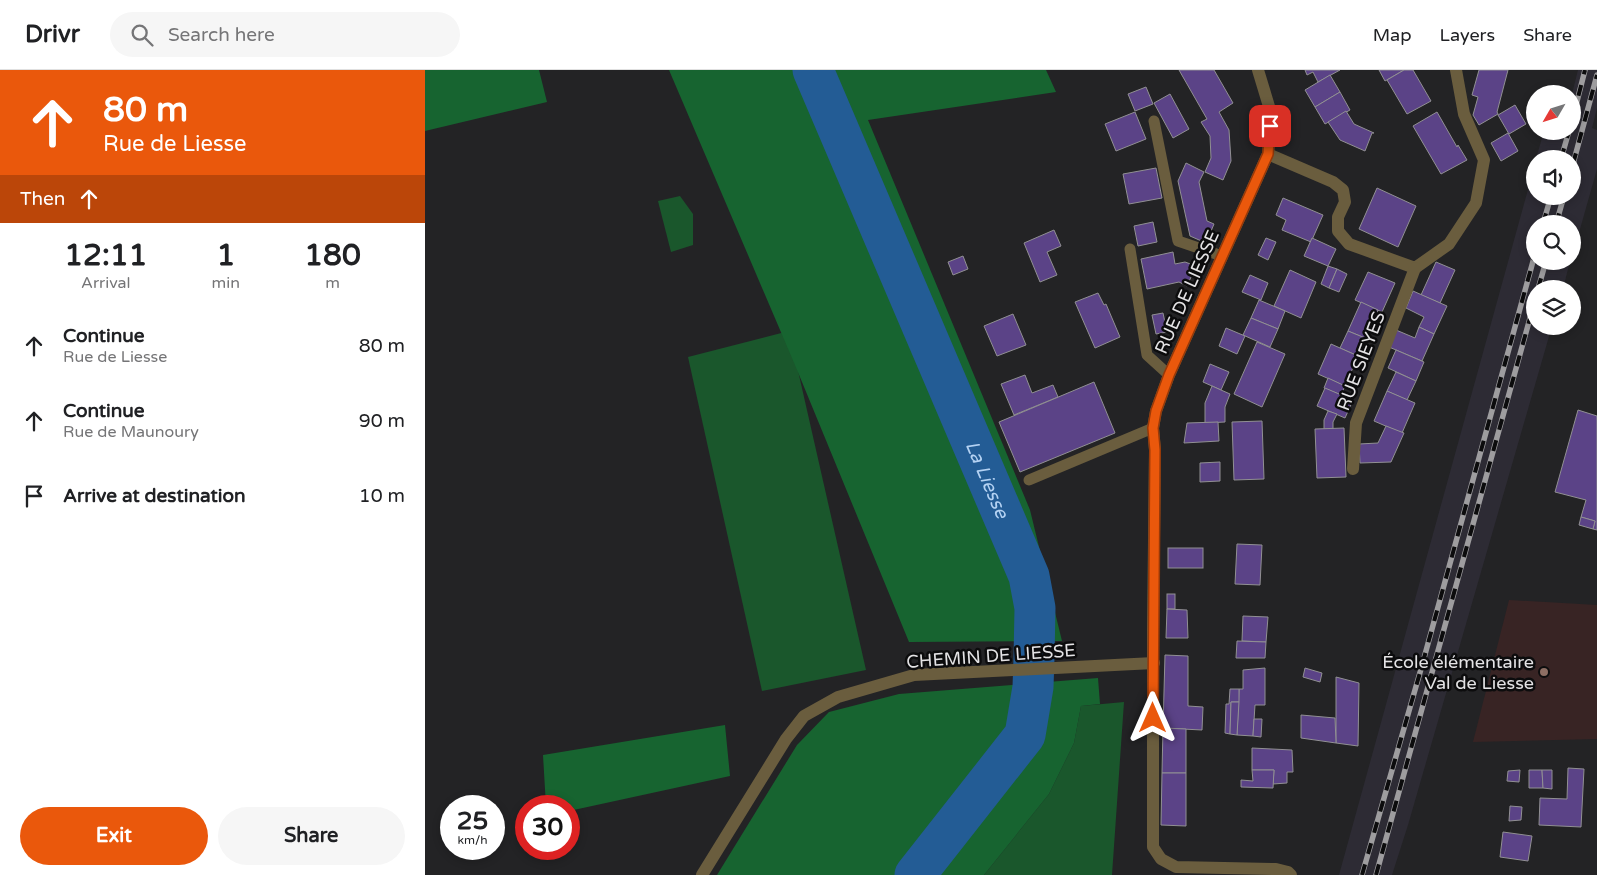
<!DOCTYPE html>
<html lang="en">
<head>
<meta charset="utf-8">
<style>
  body { margin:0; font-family:"Varela Round",sans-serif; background:#f6f6f6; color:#202124; height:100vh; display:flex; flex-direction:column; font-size:19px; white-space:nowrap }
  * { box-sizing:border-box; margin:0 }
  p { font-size:16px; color:#757577 }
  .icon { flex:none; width:28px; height:28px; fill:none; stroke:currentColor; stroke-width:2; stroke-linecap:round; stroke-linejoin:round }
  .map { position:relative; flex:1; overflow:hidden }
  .side { display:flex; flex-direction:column; background:#fff; width:425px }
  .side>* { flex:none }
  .hud { background:#ea580c; color:#fff; overflow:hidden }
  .needle { width:32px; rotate:231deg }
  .buttons { position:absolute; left:1101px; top:15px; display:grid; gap:10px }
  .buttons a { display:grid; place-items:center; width:55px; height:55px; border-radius:50%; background:#fff; box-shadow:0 2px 8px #0003; font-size:25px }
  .speed { position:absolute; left:15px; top:725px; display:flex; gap:10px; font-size:25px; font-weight:700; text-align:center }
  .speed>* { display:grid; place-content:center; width:65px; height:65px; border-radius:50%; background:#fff; box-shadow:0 2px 8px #0003; line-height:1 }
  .speed small { font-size:12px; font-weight:400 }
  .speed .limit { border:8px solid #d22; background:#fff; color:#111 }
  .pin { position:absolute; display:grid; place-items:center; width:42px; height:42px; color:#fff; margin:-21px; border-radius:10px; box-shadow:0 2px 8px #0006 }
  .me { position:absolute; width:55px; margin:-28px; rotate:0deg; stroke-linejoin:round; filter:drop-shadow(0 0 4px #0008) }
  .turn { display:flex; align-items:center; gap:18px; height:105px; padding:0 20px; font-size:22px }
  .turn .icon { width:65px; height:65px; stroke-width:2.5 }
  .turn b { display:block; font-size:35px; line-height:42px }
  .then { display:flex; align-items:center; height:48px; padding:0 20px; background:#0003; gap:10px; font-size:19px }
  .eta { display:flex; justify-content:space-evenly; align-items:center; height:85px; text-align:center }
  .eta b { font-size:30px; font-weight:700; line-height:35px }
  .button { display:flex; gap:10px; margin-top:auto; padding:10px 20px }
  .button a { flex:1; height:58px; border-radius:30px; background:#ea580c; color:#fff; font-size:20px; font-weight:700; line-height:58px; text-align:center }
  .button a+a { background:#f6f6f6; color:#202124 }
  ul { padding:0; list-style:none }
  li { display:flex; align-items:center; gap:15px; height:75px; padding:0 20px }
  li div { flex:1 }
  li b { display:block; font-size:19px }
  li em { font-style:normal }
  header { display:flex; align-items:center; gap:30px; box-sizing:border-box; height:70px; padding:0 25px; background:#fff; border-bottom:1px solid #e0e0e0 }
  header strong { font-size:24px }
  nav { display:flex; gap:28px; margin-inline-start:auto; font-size:18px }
  .search { width:350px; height:45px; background:#f6f6f6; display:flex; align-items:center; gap:12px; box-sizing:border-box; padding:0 18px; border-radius:28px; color:#757577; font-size:19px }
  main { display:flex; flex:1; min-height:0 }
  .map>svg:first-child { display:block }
</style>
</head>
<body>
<header>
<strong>Drivr</strong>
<div class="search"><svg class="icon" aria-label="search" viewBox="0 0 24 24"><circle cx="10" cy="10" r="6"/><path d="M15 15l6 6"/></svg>Search here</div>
<nav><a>Map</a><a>Layers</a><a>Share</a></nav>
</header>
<main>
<section class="side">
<div class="hud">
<div class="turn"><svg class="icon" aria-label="ahead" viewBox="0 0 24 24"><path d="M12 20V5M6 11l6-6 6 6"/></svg><div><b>80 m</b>Rue de Liesse</div></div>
<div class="then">Then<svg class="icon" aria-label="ahead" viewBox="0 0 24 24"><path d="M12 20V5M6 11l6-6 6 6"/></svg></div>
</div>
<div class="eta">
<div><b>12:11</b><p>Arrival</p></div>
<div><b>1</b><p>min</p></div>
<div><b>180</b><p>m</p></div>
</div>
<ul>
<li><svg class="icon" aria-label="ahead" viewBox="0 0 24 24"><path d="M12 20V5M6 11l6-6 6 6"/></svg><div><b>Continue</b><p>Rue de Liesse</p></div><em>80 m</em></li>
<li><svg class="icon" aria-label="ahead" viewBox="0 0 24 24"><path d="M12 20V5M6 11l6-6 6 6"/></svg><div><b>Continue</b><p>Rue de Maunoury</p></div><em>90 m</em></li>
<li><svg class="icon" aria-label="arrive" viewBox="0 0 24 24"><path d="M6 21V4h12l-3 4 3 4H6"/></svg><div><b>Arrive at destination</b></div><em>10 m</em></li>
</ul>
<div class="button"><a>Exit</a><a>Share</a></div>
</section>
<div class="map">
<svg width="1172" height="805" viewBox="0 0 1172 805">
  <rect width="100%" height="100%" fill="#232325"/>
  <path fill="#2d2b34" d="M 1153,0 L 1172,0 L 1172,38 L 1167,58 L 1172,60 L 1172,99 L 1148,184 L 1148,154 L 1110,154 L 1110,191 L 1145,191 L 1138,219 L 1110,219 L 1110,256 L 1127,256 L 983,755 L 967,805 L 914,805 L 1110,94 L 1110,126 L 1148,126 L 1148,89 L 1111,89 L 1119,61 L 1148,61 L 1147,24 Z"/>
  <path fill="#382424" d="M 1084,530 L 1172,535 L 1172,669 L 1048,672 Z"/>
  <g fill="#1a572c">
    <path d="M 255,126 L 268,144 L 268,175 L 246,182 L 233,131 Z"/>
    <path d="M 364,261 L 441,600 L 337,621 L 263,287 Z"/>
    <path d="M 699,632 L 687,805 L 559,805 L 624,724 L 649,673 L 656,636 Z"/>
  </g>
  <g fill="#176430">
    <path d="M 0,0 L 114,0 L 122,32 L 0,61 Z"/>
    <path d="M 244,0 L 621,0 L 631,22 L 443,50 L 605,440 L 637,571 L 484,572 L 370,295 Z"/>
    <path d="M 673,608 L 675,634 L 656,636 L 649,673 L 624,724 L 559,805 L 292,805 L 372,675 L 404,642 L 474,624 Z"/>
    <path d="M 300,655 L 305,706 L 144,741 L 144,736 L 121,736 L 118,685 Z"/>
  </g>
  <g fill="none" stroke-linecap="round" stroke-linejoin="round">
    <path stroke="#235c95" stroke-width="41" id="s1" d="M 388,0 L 604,506 L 610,538 L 609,588 L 608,617 L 600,665 L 490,805"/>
  </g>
  <g fill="#5b4387" stroke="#919093">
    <path d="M 754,0 L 789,0 L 808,33 L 794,42 L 804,60 L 806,91 L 798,110 L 780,102 L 786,88 L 785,66 L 776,52 L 782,49 Z"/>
    <path d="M 880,0 L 915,0 L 893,12 L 888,2 L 882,5 Z"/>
    <path d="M 954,0 L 979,0 L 960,11 Z"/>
    <path d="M 979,0 L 988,0 L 1006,31 L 982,44 L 962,10 Z"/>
    <path d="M 1054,0 L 1083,0 L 1072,42 L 1073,44 L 1054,55 L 1048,45 L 1053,27 L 1047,25 Z"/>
    <path d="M 905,5 L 915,22 L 890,37 L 880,20 Z"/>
    <path d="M 721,17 L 728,34 L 710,41 L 703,24 Z"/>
    <path d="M 915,22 L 925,40 L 900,54 L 890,37 Z"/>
    <path d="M 745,24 L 764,59 L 748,68 L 729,33 Z"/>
    <path d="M 1090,35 L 1101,54 L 1084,64 L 1073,45 Z"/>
    <path d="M 921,41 L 929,54 L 949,63 L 947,63 L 940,81 L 915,70 L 903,52 Z"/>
    <path d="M 710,42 L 721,69 L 691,81 L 680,54 Z"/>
    <path d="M 1012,42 L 1032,77 L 1033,75 L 1042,90 L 1016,104 L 988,56 Z"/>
    <path d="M 1083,63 L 1093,81 L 1076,91 L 1066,73 Z"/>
    <path d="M 761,93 L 779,102 L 774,112 L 782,151 L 789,154 L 781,173 L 765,166 L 753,111 Z"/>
    <path d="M 731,98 L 737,128 L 704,134 L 698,104 Z"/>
    <path d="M 952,118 L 991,136 L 973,177 L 934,159 Z"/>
    <path d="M 858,128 L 898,145 L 886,172 L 857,160 L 861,150 L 851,145 Z"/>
    <path d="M 728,152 L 732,172 L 713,176 L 709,156 Z"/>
    <path d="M 629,160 L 636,176 L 622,182 L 632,205 L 615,212 L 599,173 Z"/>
    <path d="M 841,168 L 851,172 L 843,190 L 833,185 Z"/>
    <path d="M 887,168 L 911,179 L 903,196 L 879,186 Z"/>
    <path d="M 748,182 L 750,194 L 760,192 L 771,196 L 762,216 L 754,212 L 722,219 L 716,189 Z"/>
    <path d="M 538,186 L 543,199 L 528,205 L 523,192 Z"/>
    <path d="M 1011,192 L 1030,200 L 1015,233 L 996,225 Z"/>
    <path d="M 903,196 L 912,199 L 904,218 L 896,214 Z"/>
    <path d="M 912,199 L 922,204 L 914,222 L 904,218 Z"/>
    <path d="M 865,200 L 891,212 L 876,248 L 849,236 Z"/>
    <path d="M 943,202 L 970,213 L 957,242 L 930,230 Z"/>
    <path d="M 825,205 L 843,213 L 836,230 L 817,222 Z"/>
    <path d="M 988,221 L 1022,236 L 1009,264 L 994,257 L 999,247 L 981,238 Z"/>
    <path d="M 673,223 L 679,235 L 681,234 L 695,267 L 670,278 L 650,232 Z"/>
    <path d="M 834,230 L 860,241 L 853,259 L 826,248 Z"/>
    <path d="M 936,232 L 953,240 L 940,268 L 923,261 Z"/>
    <path d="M 738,243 L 742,262 L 731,264 L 727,245 Z"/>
    <path d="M 588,244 L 601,275 L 572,286 L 559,256 Z"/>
    <path d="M 826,248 L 853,259 L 845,277 L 818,265 Z"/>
    <path d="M 994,257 L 1009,264 L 997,291 L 964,277 L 971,260 L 990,268 Z"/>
    <path d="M 801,258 L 820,266 L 812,284 L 794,276 Z"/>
    <path d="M 923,261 L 940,268 L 933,286 L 915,278 Z"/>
    <path d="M 832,272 L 860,284 L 837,337 L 809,324 Z"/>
    <path d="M 906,274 L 933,286 L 920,316 L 893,304 Z"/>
    <path d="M 971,280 L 999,292 L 991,311 L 963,298 Z"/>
    <path d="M 785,294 L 804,302 L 796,320 L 778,312 Z"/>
    <path d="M 971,302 L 991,311 L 982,330 L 962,321 Z"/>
    <path d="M 600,305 L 607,323 L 628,315 L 633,327 L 589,345 L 576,314 Z"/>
    <path d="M 903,308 L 920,316 L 916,325 L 899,318 Z"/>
    <path d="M 669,312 L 690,363 L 595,402 L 574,352 Z"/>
    <path d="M 787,316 L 805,324 L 800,337 L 800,352 L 780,353 L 780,333 Z"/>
    <path d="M 900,318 L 928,330 L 920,348 L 892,336 Z"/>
    <path d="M 962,321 L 990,333 L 977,363 L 949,351 Z"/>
    <path d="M 1153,340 L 1172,346 L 1172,460 L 1168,459 L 1170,451 L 1156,447 L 1161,430 L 1130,422 Z"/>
    <path d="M 903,341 L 912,344 L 908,352 L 908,359 L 899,359 L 899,350 Z"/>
    <path d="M 837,351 L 839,409 L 809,410 L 807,352 Z"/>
    <path d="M 793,352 L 794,371 L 759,373 L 762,353 Z"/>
    <path d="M 961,356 L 979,363 L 966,392 L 935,393 L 934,374 L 953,373 Z"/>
    <path d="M 919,358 L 921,407 L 892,408 L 890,359 Z"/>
    <path d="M 795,392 L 795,411 L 775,412 L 775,393 Z"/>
    <path d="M 1156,447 L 1170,451 L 1168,459 L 1154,455 Z"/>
    <path d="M 812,474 L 837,475 L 835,515 L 810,514 Z"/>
    <rect x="743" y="478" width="35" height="20"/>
    <rect x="742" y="524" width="8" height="15"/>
    <path d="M 742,539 L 762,540 L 763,568 L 741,568 Z"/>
    <path d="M 818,546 L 843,547 L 841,572 L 817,571 Z"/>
    <path d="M 812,571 L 841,572 L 840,588 L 811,588 Z"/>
    <path d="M 740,585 L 763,586 L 763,636 L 778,637 L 777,660 L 738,658 Z"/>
    <path d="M 840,598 L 840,635 L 830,635 L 828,666 L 812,665 L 814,619 L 818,619 L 818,600 Z"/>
    <path d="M 880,598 L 897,603 L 895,612 L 878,607 Z"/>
    <path d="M 911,607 L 934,613 L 933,676 L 911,673 Z"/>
    <path d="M 805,619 L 814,619 L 814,632 L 806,632 L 805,664 L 800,663 L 801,634 L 804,634 Z"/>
    <path d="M 806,632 L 814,632 L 812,665 L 805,664 Z"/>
    <path d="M 876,645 L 910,648 L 911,673 L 876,668 Z"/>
    <path d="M 829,649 L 837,649 L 836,667 L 828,666 Z"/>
    <path d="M 738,658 L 761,659 L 761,703 L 737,703 Z"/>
    <path d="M 827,678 L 867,680 L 868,702 L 862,702 L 862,713 L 848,714 L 849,700 L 827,700 Z"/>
    <path d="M 1143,698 L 1159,699 L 1156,757 L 1114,755 L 1115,728 L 1142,729 Z"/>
    <path d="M 827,700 L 849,700 L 848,718 L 816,717 L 816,710 L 828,711 Z"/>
    <path d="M 1095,700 L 1094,712 L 1082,711 L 1083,701 Z"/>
    <path d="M 1104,700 L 1117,700 L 1118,718 L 1104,718 Z"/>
    <path d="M 1117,700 L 1127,700 L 1127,719 L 1118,718 Z"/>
    <path d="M 737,703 L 761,703 L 761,756 L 736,755 Z"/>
    <path d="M 1085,736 L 1097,737 L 1096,750 L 1084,751 Z"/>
    <path d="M 1078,762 L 1107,766 L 1103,791 L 1075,787 Z"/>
  </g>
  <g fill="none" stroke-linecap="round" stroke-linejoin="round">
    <g stroke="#6a5d3e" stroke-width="11">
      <path d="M 729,51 L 753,171 L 797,186"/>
      <path d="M 705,179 L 722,285 L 744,305"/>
      <path d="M 604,410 L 728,358"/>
    </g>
    <g stroke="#6a5d3e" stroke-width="12">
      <path d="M 833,0 L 846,43 L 843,84 L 744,305 L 731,341 L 728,358 L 730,380 L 728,560 L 728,777 L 736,789 L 751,797 L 851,799 L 863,802 L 866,805"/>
      <path d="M 843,84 L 908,112 L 918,120 L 920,132 L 913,147 L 913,161 L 924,174 L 990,198 L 1024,174 L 1051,133 L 1059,90 L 1039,44 L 1031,0"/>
      <path d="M 928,399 L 931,353 L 990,198"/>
      <path d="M 277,805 L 361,669 L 379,646 L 413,627 L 489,605 L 729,593"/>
    </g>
    <g stroke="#9e9d9f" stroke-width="5.5">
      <g id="rail">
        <path d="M 1148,47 L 1160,0"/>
        <path d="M 1136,89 L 1144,61"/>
        <path d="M 1148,94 L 1172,5"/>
        <path d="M 1118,154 L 1126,126"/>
        <path d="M 1131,154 L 1139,126"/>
        <path d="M 1113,219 L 1121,191"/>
        <path d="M 937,805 L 996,599 L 1110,184"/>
        <path d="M 951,805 L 1110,230"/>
      </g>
    </g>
    <use href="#rail" stroke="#0c0c0d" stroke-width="4" stroke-dasharray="11" stroke-linecap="butt"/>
  </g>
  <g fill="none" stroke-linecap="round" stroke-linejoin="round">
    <g stroke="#983908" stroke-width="12">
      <path id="route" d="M 728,648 L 730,380 L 728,358 L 731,341 L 744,305 L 843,84 L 845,56"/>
    </g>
    <use href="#route" stroke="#ea580c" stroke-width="9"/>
  </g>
  <circle fill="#8d6e63" stroke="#0c0c0d" stroke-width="2" cx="1119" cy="602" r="5"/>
  <g text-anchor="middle" stroke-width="5" stroke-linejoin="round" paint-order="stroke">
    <g font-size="18" fill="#e4e3e5" stroke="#0c0c0d">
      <text transform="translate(762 222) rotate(-66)" y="6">RUE DE LIESSE</text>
      <text transform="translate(936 291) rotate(-69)" y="6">RUE SIEYES</text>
      <text transform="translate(566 586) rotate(-4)" y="6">CHEMIN DE LIESSE</text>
    </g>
    <g font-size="18" fill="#e4e3e5" stroke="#0c0c0d" text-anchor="end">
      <text x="1109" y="598">École élémentaire<tspan x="1109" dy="21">Val de Liesse</tspan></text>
    </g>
    <g font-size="19" font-style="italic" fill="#b4d2f3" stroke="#0c0c0d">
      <text dy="7" stroke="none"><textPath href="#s1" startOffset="445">La Liesse</textPath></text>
    </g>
  </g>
</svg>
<div class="buttons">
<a><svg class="needle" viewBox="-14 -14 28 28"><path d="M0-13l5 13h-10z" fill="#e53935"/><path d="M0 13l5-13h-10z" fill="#757577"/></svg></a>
<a><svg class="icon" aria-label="sound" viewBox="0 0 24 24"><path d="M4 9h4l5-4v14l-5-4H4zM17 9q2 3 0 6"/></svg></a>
<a><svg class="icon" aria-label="search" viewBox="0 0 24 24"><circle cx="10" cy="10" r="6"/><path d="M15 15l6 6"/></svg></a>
<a><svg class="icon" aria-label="layers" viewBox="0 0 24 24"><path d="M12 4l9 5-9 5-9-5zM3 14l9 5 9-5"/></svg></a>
</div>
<div class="speed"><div>25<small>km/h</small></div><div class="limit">30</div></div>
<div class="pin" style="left:845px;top:56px;background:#d93025"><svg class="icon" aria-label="arrive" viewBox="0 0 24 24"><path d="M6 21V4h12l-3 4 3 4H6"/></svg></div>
<svg class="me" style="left:728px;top:648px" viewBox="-20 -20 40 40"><path d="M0-17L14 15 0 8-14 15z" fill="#ea580c" stroke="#fff" stroke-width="4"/></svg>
</div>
</main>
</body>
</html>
